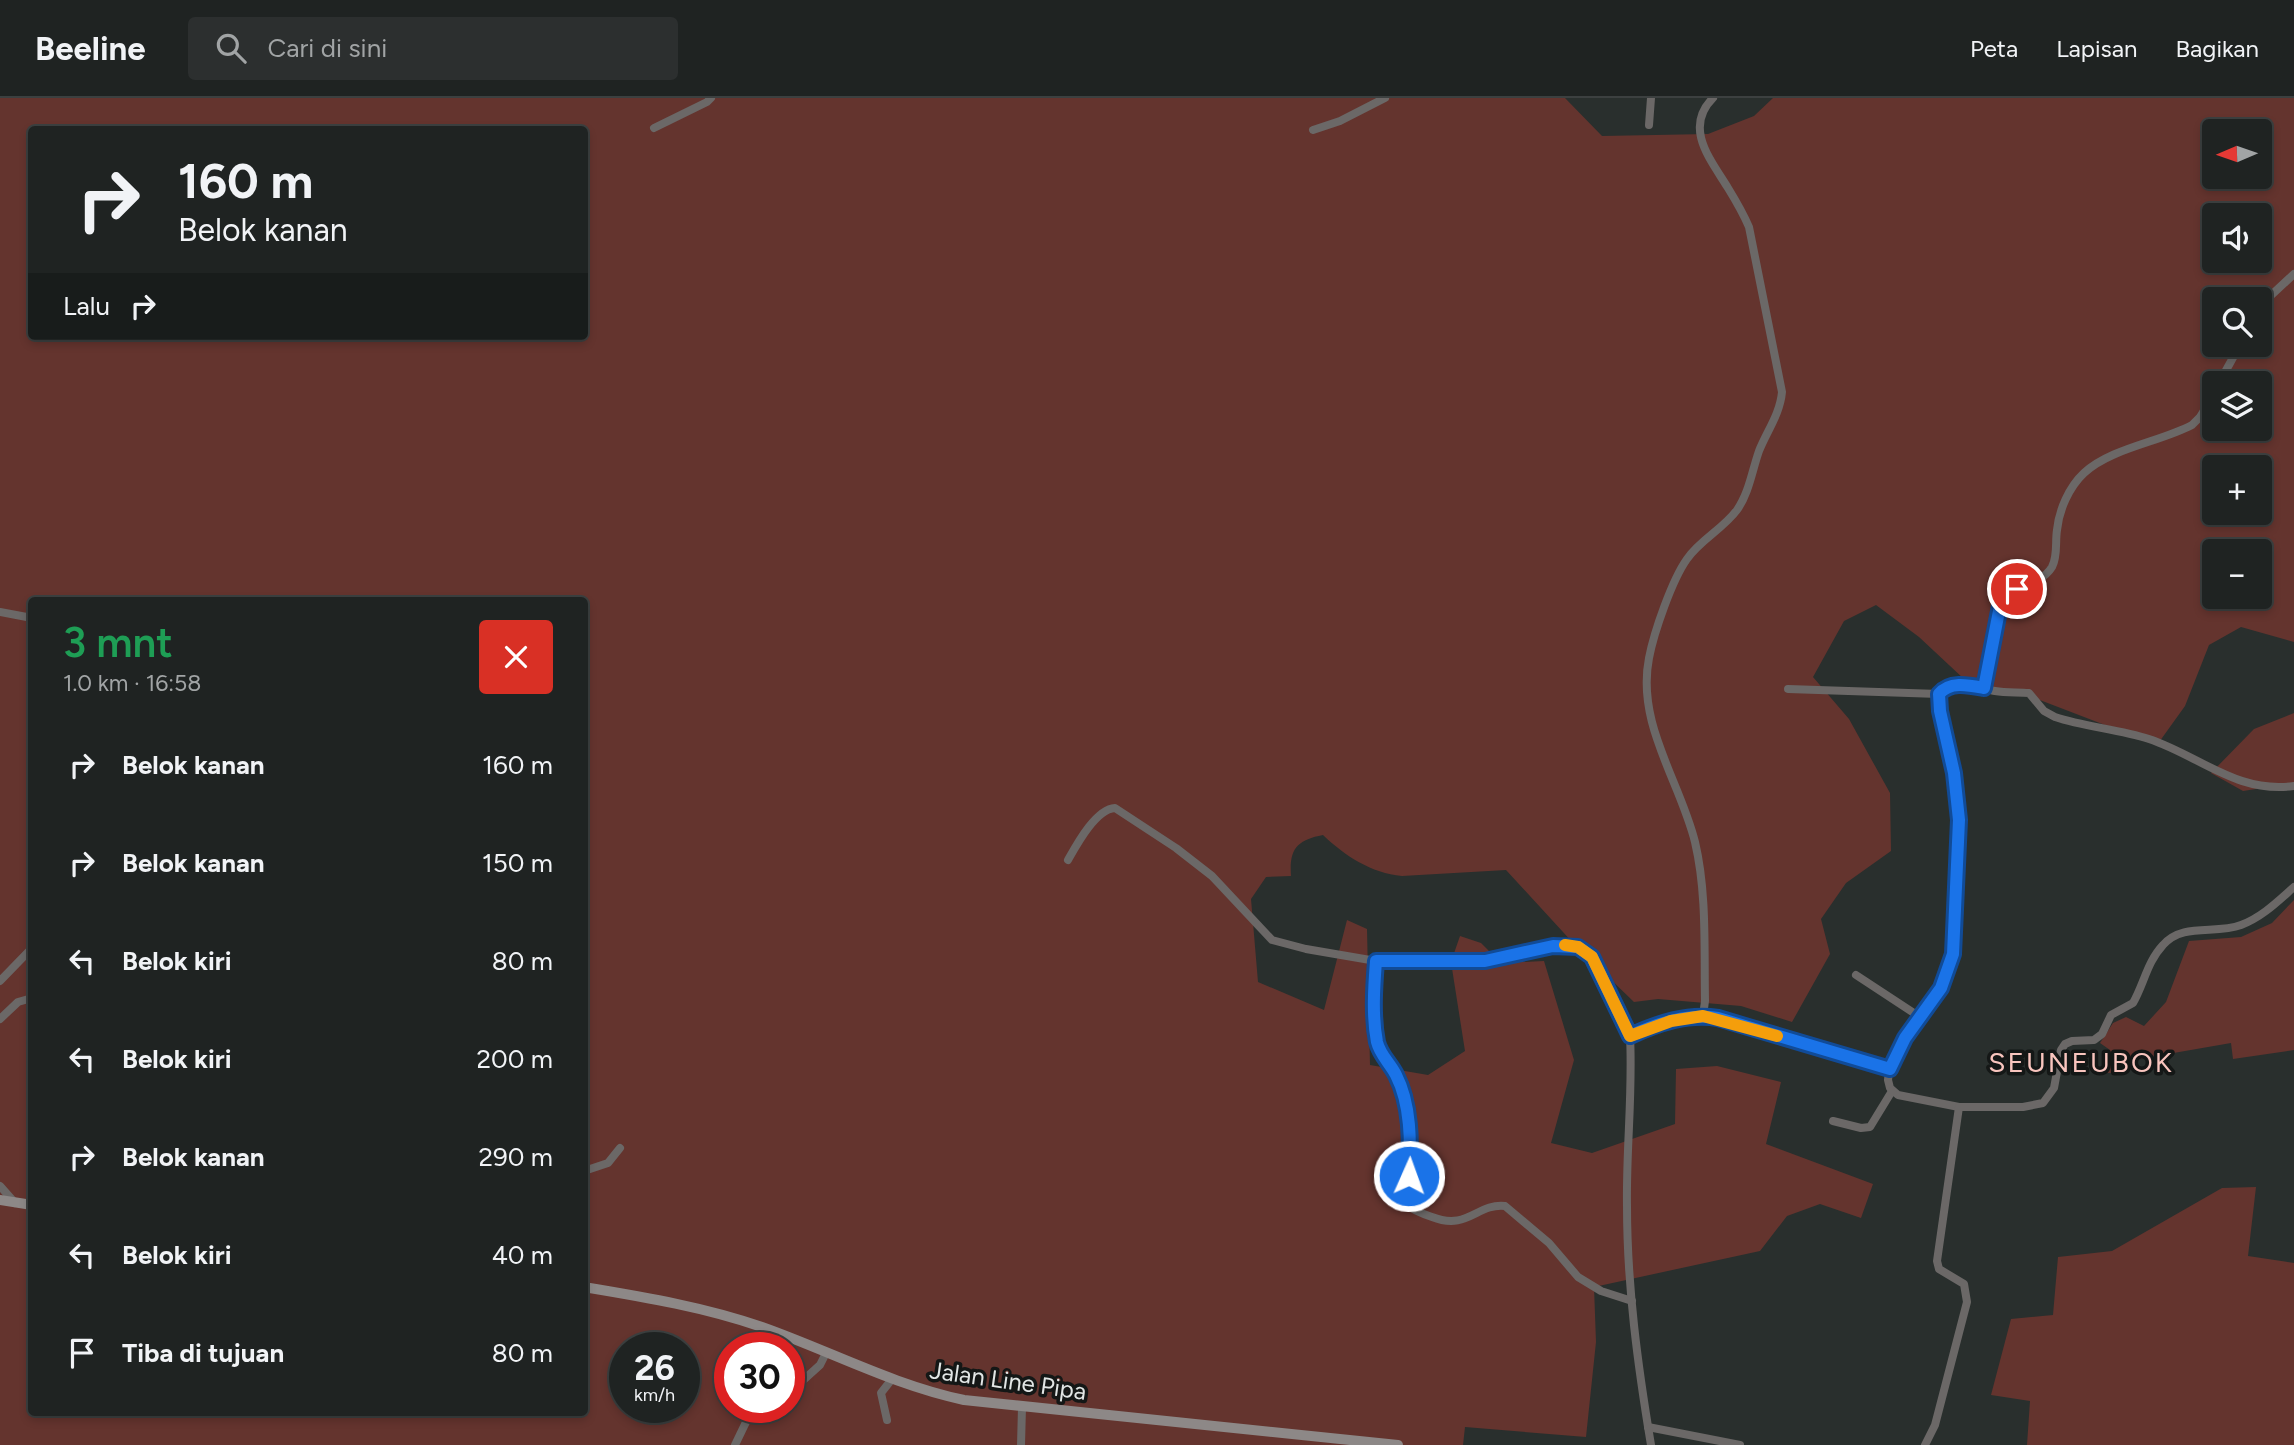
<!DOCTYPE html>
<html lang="id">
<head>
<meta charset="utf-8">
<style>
  body { margin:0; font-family:Figtree,sans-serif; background:#2c2f2f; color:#f1f3f6; height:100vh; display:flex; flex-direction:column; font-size:26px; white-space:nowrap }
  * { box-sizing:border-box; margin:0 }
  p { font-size:23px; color:#a1a4a5 }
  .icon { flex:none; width:38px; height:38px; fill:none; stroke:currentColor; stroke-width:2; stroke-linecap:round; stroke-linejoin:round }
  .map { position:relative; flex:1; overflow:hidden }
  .sheet { position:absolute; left:28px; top:499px; width:560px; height:819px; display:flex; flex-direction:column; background:#1f2322; border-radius:7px; box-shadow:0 4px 10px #0003,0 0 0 2px #3c4040 }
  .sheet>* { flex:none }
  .hud { position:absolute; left:28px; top:28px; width:560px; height:214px; border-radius:7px; box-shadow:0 4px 10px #0003,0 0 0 2px #3c4040; background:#1f2322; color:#f1f3f6; overflow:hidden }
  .needle { width:46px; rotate:268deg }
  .fabs { position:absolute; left:2202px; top:21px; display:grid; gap:14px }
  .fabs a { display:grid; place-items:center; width:70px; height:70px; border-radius:7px; background:#1f2322; box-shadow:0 4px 10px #0003,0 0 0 2px #3c4040; font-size:35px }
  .speed { position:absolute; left:609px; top:1234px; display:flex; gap:14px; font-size:35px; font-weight:700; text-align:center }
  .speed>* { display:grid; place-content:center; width:91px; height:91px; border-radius:50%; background:#1f2322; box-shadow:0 4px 10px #0003,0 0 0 2px #3c4040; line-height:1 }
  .speed small { font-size:18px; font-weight:400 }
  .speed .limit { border:10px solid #d22; background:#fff; color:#111 }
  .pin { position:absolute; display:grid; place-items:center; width:60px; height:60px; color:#fff; margin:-30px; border:4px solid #fff; border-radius:50%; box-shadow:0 2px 7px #0007 }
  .me { position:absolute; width:77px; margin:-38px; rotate:2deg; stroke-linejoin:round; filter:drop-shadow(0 0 5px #0008) }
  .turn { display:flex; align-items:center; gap:24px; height:147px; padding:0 35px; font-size:32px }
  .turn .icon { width:91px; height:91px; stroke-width:2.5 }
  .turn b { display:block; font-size:49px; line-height:60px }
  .then { display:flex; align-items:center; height:66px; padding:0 35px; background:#0003; gap:14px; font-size:26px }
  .round { display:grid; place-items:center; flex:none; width:74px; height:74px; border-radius:7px; background:#2c2f2f }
  .headline { display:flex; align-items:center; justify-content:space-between; height:119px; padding:0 35px }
  h1 { font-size:42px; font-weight:600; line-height:52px; color:#1e9e55 }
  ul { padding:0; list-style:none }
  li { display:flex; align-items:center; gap:21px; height:98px; padding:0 35px }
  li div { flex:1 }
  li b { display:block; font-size:26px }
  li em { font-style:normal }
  header { display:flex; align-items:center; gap:42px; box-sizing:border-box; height:98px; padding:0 35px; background:#1f2322; border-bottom:2px solid #3c4040 }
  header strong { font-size:33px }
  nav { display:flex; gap:38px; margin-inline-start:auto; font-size:24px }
  .search { width:490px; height:63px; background:#2c2f2f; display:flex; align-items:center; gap:18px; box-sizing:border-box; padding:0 24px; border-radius:7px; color:#a1a4a5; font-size:26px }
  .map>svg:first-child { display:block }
</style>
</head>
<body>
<header>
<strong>Beeline</strong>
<div class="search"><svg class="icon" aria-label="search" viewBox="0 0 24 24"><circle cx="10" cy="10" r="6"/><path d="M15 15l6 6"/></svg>Cari di sini</div>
<nav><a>Peta</a><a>Lapisan</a><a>Bagikan</a></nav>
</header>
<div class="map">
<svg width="2294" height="1347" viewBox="0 0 2294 1347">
  <rect width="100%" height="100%" fill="#292f2d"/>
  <g fill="#64342e" fill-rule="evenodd">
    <path d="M 0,0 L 1565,0 L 1602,38 L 1708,36 L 1754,18 L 1773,0 L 2294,0 L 2294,544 L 2241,529 L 2209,547 L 2185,608 L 2157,647 L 2032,599 L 1964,581 L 1919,539 L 1876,507 L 1844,523 L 1813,579 L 1849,621 L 1890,695 L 1891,753 L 1846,785 L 1821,821 L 1830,856 L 1792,924 L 1741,908 L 1658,901 L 1634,904 L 1574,846 L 1506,772 L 1402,778 C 1371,775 1345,758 1323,737 C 1297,742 1289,751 1291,778 L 1266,779 L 1251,801 L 1258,884 L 1324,912 L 1347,822 L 1367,831 L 1370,967 L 1428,977 L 1465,953 L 1451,864 L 1460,838 L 1481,845 L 1501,865 L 1544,863 L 1574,962 L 1551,1045 L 1592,1055 L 1675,1026 L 1676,971 L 1717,968 L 1781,984 L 1766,1046 L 1873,1086 L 1861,1120 L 1820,1106 L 1787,1118 L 1760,1153 L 1594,1189 L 1596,1244 L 1586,1339 L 1465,1329 L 1463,1347 L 0,1347 ZM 32,32 L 584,32 L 584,238 L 32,238 ZM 2214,33 L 2259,33 L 2259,79 L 2214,79 ZM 2214,117 L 2259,117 L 2259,163 L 2214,163 ZM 2214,201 L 2259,201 L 2259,247 L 2214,247 ZM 2214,285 L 2259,285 L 2259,331 L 2214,331 ZM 2214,369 L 2259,369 L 2259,415 L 2214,415 ZM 2214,453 L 2259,453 L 2259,499 L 2214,499 ZM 32,502 L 584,502 L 584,1314 L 32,1314 ZM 625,1250 L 684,1250 L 684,1309 L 625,1309 ZM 730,1250 L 789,1250 L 789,1309 L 730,1309 Z"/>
    <path d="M 2294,615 L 2294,685 L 2243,693 L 2211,675 L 2254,631 Z"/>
    <path d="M 2294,802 L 2294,952 L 2233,961 L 2231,945 L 2139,961 L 2126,974 L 2107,975 L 2110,952 L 2100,945 L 2113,925 L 2126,919 L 2144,928 L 2166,904 L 2189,843 L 2241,839 L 2272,825 Z"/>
    <path d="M 2256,1089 L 2248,1158 L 2294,1165 L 2294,1347 L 2027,1347 L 2030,1303 L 1991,1297 L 2011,1221 L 2053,1217 L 2058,1159 L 2112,1153 L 2222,1090 Z"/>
  </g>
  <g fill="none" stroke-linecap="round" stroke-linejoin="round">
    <g stroke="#6b6867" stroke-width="8">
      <path d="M 1649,27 L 1651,0"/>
      <path d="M 654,30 L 707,4 L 711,0"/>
      <path d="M 1313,32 L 1340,23 L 1385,0"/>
      <path d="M 2259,213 L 2266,202 L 2294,176"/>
      <path d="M 2219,285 L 2240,247"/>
      <path d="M 0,514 L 32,520"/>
      <path d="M 1984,590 C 1988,564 1990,518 2006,497 C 2020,490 2043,484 2052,469 C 2058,458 2055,444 2057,432 C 2059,412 2069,389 2084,375 C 2111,350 2160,344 2192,327 L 2200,319 L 2214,296"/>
      <path d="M 1788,591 L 1939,596"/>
      <path d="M 1068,762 C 1077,746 1096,711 1115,710 L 1176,750 L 1212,778 L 1272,842 L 1306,851 L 1376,863"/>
      <path d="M 1856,877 L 1920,919"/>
      <path d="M 0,883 L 32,850"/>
      <path d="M 1703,918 L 1718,920 L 1890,971"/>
      <path d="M 0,921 L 18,904 L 32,900"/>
      <path d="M 1630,938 L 1592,859 L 1578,849 L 1553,848 L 1485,863 L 1376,863 L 1375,913 L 1378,945 L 1401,987 L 1407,1017 L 1410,1054 L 1406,1097 L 1407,1107 C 1414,1113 1423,1116 1432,1119 C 1468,1133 1477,1105 1505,1108 L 1549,1145 L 1578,1179 L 1601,1193 L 1632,1203"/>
      <path d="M 1959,1009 L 1898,997 L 1890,990 L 1888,982 L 1889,973 L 1899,950 L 1941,889 L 1953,856 L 1959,722 L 1954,675 L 1938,600 C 1943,576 1979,590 1995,593 C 2006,595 2018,594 2029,595 L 2044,613 L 2055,619 C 2085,629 2118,631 2149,641 C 2200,658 2237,696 2294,688"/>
      <path d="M 1833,1023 L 1861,1030 L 1870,1029 L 1892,993"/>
      <path d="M 584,1073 L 608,1065 L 620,1050"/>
      <path d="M 0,1088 L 15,1105"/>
      <path d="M 789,1295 L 820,1267 L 826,1255"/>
      <path d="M 887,1322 L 881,1295 L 892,1281"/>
      <path d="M 1648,1329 L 1740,1347"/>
      <path d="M 735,1347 L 747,1322 L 768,1309"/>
      <path d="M 1021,1347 L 1022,1309"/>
      <path d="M 1651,1347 C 1638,1269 1627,1188 1627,1108 C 1626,1051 1633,995 1630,938 L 1657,927 L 1703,918 L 1705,903 C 1704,850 1707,795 1695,744 C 1680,683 1636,626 1649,560 C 1654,534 1672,482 1687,461 C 1700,442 1723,431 1737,412 C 1749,395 1752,373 1759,353 C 1767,333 1780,316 1782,294 L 1749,129 C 1743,115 1736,103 1728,90 C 1711,62 1683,30 1713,0"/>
      <path d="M 1925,1347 L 1935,1327 L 1967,1204 L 1964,1186 L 1939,1171 L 1937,1163 L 1959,1009 L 2023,1009 L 2043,1005 L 2054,990 L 2061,952 L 2065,946 L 2072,943 L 2094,942 L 2102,936 L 2111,917 L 2133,905 C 2144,886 2147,864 2163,847 C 2183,824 2215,837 2241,827 C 2262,819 2277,804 2294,789"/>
    </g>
    <g stroke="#8d8887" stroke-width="10">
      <path d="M 0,1102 L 32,1107"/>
      <path d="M 584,1189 C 644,1199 705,1209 762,1229 C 830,1253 893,1287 964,1302 L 1398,1347"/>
    </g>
  </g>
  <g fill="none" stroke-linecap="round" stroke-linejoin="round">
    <g stroke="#114b97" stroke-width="18">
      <path id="route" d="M 1409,1078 C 1411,1045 1411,1006 1396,977 C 1390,965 1380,957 1377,944 C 1372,918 1374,889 1376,863 L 1485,863 L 1553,848 L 1578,849 L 1592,859 L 1630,938 C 1658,925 1688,915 1718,920 L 1890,971 L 1905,940 L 1941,890 L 1953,856 L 1959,722 L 1954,675 L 1940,613 L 1939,596 C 1950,583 1968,587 1984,590 L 2000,508 L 2006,497 L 2017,491"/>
    </g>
    <use href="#route" stroke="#1a73e8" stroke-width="12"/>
    <path stroke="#f59e0b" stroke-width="12" d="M 1565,847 L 1578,849 L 1592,859 L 1630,938 L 1671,923 L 1703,918 L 1777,938"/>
  </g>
  <g text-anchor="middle" stroke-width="7" stroke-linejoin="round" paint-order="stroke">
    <g font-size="24" fill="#e2e6e5" stroke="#141716">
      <text transform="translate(1008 1283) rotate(8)" y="8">Jalan Line Pipa</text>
    </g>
    <g font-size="28" letter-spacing="2" fill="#f9c5be" stroke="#141716">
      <text x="2081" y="974">SEUNEUBOK</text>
    </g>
  </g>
</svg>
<div class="fabs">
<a><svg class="needle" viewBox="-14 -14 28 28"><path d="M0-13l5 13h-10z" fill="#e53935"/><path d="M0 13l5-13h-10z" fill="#a1a4a5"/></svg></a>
<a><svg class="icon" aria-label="sound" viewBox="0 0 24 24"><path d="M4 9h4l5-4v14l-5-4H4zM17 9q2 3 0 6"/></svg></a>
<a><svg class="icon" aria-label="search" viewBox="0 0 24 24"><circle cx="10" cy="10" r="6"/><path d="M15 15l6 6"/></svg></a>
<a><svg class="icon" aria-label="layers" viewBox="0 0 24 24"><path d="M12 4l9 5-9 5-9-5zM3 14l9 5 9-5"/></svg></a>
<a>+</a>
<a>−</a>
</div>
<div class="speed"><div>26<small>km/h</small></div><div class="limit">30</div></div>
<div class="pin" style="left:2017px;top:491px;background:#d93025"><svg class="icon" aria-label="arrive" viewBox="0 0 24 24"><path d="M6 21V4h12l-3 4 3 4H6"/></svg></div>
<svg class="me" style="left:1409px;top:1078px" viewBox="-20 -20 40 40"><circle r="17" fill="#1a73e8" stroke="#fff" stroke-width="3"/><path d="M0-11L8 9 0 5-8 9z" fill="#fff"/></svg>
<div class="hud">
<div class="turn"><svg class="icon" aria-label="right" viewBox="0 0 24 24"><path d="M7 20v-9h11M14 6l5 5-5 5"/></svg><div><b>160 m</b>Belok kanan</div></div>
<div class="then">Lalu<svg class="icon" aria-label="right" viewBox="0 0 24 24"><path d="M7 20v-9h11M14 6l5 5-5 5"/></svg></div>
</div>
<section class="sheet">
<div class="headline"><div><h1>3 mnt</h1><p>1.0 km · 16:58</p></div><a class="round" style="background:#d93025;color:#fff"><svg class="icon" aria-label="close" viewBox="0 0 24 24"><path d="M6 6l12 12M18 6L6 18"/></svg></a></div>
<ul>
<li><svg class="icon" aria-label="right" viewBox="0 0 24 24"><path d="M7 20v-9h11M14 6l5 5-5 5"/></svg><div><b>Belok kanan</b></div><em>160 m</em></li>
<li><svg class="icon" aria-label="right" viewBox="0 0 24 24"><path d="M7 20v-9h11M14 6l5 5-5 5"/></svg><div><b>Belok kanan</b></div><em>150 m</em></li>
<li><svg class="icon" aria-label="left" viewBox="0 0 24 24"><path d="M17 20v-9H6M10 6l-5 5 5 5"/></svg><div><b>Belok kiri</b></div><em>80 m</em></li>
<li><svg class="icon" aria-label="left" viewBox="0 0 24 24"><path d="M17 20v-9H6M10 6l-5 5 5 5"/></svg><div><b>Belok kiri</b></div><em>200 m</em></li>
<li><svg class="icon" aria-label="right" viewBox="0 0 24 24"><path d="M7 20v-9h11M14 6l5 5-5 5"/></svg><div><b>Belok kanan</b></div><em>290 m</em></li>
<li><svg class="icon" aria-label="left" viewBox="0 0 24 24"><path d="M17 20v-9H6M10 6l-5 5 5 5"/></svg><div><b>Belok kiri</b></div><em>40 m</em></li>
<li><svg class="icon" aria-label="arrive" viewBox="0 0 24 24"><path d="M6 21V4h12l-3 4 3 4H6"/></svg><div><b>Tiba di tujuan</b></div><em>80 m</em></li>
</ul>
</section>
</div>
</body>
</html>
